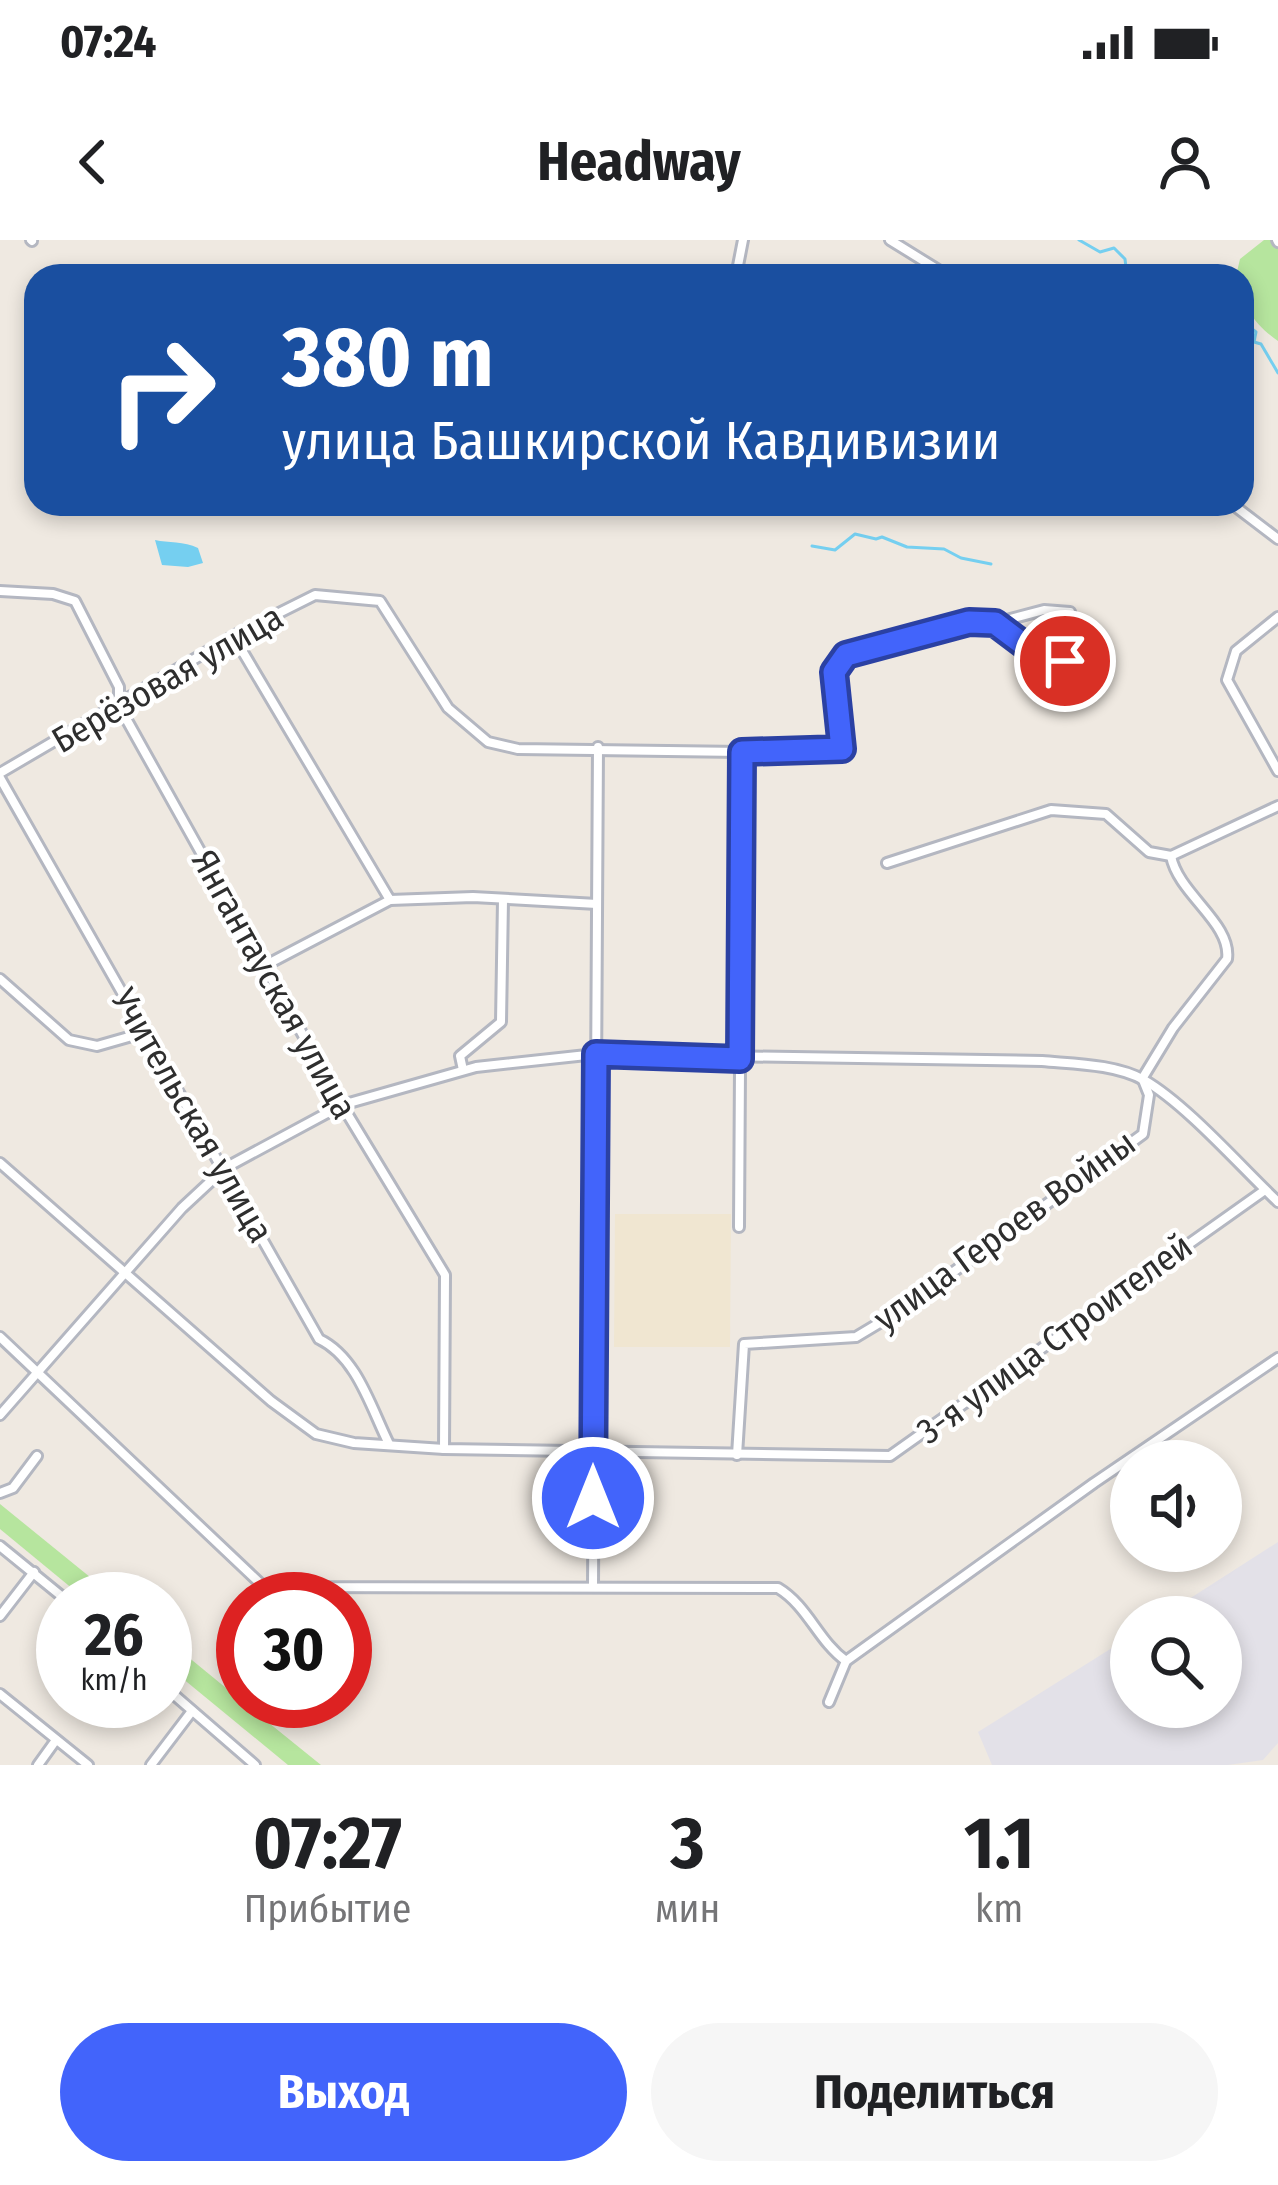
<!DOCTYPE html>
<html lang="ru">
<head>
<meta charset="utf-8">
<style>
  body { margin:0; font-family:"Fira Sans Condensed",sans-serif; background:#f6f6f6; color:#202124; height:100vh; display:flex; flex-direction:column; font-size:45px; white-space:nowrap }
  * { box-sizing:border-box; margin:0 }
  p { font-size:39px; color:#757577 }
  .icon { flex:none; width:66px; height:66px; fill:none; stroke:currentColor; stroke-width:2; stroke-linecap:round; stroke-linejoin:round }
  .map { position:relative; height:1525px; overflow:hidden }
  .details { display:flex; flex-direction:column; background:#fff; flex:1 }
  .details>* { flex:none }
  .guide { position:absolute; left:24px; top:24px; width:1230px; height:252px; border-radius:36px; box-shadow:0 6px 18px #0003; background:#1a4fa0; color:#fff; overflow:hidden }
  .controls { position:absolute; left:1110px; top:1200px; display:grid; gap:24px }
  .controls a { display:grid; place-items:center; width:132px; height:132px; border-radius:50%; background:#fff; box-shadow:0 6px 18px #0003; font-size:60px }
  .speed { position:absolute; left:36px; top:1332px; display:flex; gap:24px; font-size:60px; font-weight:700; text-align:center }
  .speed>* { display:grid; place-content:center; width:156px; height:156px; border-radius:50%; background:#fff; box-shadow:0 6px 18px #0003; line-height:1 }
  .speed small { font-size:30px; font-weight:400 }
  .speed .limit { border:18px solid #d22; background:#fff; color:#111 }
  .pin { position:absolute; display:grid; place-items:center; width:102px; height:102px; color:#fff; margin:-51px; border:6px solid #fff; border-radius:50%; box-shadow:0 3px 12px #0007 }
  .me { position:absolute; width:132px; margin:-66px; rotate:0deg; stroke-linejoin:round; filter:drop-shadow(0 0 9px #0008) }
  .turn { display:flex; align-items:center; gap:42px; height:252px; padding:0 60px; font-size:54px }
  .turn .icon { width:156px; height:156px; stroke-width:2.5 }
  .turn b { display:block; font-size:84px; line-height:102px }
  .eta { display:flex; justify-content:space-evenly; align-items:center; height:204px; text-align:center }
  .eta b { font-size:72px; font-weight:700; line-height:84px }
  .cta { display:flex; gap:24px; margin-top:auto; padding:24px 60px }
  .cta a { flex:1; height:138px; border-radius:72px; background:#4264fb; color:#fff; font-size:48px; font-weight:700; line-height:138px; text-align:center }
  .cta a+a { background:#f6f6f6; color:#202124 }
  .status { display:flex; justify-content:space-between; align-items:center; height:84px; padding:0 60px; background:#fff; direction:ltr }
  .status svg { height:33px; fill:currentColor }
  header { display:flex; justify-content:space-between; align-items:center; height:156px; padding:0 60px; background:#fff; font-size:54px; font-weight:700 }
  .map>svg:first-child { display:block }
</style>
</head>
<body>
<div class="status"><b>07:24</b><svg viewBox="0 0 49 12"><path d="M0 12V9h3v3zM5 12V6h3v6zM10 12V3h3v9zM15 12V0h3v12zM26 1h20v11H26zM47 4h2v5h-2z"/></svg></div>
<header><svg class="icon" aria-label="back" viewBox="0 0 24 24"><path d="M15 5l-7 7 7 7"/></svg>Headway<svg class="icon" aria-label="person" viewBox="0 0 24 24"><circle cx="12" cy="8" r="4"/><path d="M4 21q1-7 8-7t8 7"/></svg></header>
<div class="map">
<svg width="1278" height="1525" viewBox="0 0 1278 1525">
  <rect width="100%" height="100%" fill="#efe9e1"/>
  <path fill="#e3e1e8" d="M 1278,1302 L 1278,1503 L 1263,1520 L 1228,1525 L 992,1525 L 978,1492 L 1131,1396 L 1131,1467 L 1221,1467 L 1221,1377 L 1161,1377 Z"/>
  <path fill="#f0e6d1" d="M 615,974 L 731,974 L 730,1107 L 614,1107 Z"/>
  <g fill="#b6e59e">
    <path d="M 1264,0 L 1278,0 L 1278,101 C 1253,83 1242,67 1242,36 L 1236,36 L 1240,19 Z"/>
    <path d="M 0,1264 L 117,1359 L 85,1359 L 0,1289 Z"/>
    <path d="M 165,1398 L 259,1475 L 246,1461 L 258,1461 L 274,1476 L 269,1483 L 321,1525 L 288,1525 L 165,1424 Z"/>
  </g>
  <path fill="#75cff0" d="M 155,300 C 168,303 184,301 198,308 L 203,323 L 188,327 L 162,325 Z"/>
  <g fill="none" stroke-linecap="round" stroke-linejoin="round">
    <g stroke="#75cff0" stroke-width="3">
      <path d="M 1079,0 L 1100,12 L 1114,8 L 1125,19 L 1127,36"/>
      <path d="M 1242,81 L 1256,92 L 1254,102 L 1261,104 L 1278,133"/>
      <path d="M 812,306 L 835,310 L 855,294 L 876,299 L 882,297 L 907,307 L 944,309 L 961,318 L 991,324"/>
    </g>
    <g stroke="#b4b7c1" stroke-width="14">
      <g id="minor">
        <path d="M 31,0 L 32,1"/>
        <path d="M 890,0 L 948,36"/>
        <path d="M 1277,0 L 1278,2"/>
        <path d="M 736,36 L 743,0"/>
        <path d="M 1232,264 L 1278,299"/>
        <path d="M 0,351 L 53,354 L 75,361 L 119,447 L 119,466 L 342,865 L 445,1035 L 444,1209"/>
        <path d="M 1278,377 L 1236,411 L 1227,440 L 1278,531"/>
        <path d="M 995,383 L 1044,370 L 1070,372"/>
        <path d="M 234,397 L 390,660 L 473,657 L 597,664"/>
        <path d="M 0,533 L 237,394 L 315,355 L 380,361 L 448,468 L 488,502 L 518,509 L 742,512 L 842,509 L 834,432 L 846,415 L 969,382 L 995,383 L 1051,425 L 1065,421"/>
        <path d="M 0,538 L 319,1099 C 357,1117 371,1168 389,1204"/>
        <path d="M 887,623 L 1051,570 L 1106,574 L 1149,612 L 1171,616 L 1278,566"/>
        <path d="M 264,726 L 390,660"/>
        <path d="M 0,739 L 69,800 L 97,806 L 146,792"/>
        <path d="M 463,830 L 460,816 L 501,782 L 503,660"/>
        <path d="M 1142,839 L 1173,788 L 1227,719 C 1232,683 1178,654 1171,616"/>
        <path d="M 0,923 L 271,1161 L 316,1194 L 354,1203 L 444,1209 L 890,1216 L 1265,950"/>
        <path d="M 739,987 L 742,512"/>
        <path d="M 0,1097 L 264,1347 L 778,1348 C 808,1366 818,1401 846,1421"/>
        <path d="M 0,1175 L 182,968 L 225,928 L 342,865 L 476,827 L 596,814 L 1042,821 C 1074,824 1115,824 1144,840 C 1187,865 1240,926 1278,962"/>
        <path d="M 737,1215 L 744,1104 L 856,1097 L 901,1070 L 1143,894 L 1149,855 L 1143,840"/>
        <path d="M 0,1253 L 13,1248 L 37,1216"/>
        <path d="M 0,1306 L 65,1359"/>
        <path d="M 593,1347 L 598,507"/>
        <path d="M 0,1376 L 34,1332"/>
        <path d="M 165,1447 L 255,1525"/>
        <path d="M 0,1454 L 88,1525"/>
        <path d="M 829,1462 L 846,1421 L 1094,1243 L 1278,1118"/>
        <path d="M 38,1525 L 56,1500"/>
        <path d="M 151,1525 L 192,1471"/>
      </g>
    </g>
    <use href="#minor" stroke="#fff" stroke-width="8"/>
  </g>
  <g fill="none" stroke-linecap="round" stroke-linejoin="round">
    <g stroke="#2b41a3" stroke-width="30">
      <path id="route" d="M 593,1258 L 596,814 L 740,819 L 742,512 L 842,509 L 834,432 L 846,415 L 969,382 L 995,383 L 1051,425 L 1065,421"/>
    </g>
    <use href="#route" stroke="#4264fb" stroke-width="21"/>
  </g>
  <g text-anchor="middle" stroke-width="9" stroke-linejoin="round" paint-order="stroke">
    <g font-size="36" fill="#2e2e2e" stroke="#fff">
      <text transform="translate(167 438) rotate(-30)" y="13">Берёзовая улица</text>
      <text transform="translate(275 744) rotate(61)" y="13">Янгантауская улица</text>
      <text transform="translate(193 875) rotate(60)" y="13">Учительская улица</text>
      <text transform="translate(1004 990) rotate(-36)" y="13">улица Героев Войны</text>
      <text transform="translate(1054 1098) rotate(-36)" y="13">3-я улица Строителей</text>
    </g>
  </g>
</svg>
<div class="controls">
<a><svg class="icon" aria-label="sound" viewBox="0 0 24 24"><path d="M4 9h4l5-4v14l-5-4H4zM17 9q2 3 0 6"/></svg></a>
<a><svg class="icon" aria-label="search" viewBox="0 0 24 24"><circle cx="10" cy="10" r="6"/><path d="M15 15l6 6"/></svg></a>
</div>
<div class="speed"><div>26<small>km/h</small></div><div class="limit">30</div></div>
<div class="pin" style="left:1065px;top:421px;background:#d93025"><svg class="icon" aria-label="arrive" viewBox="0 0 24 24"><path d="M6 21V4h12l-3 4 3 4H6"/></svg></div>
<svg class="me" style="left:593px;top:1258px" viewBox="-20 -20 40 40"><circle r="17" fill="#4264fb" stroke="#fff" stroke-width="3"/><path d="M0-11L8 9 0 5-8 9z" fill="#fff"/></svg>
<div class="guide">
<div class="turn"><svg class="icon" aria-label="right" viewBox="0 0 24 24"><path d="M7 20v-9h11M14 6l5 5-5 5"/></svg><div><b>380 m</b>улица Башкирской Кавдивизии</div></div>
</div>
</div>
<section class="details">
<div class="eta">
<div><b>07:27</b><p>Прибытие</p></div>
<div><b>3</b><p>мин</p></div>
<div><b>1.1</b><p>km</p></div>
</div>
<div class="cta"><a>Выход</a><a>Поделиться</a></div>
</section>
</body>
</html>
